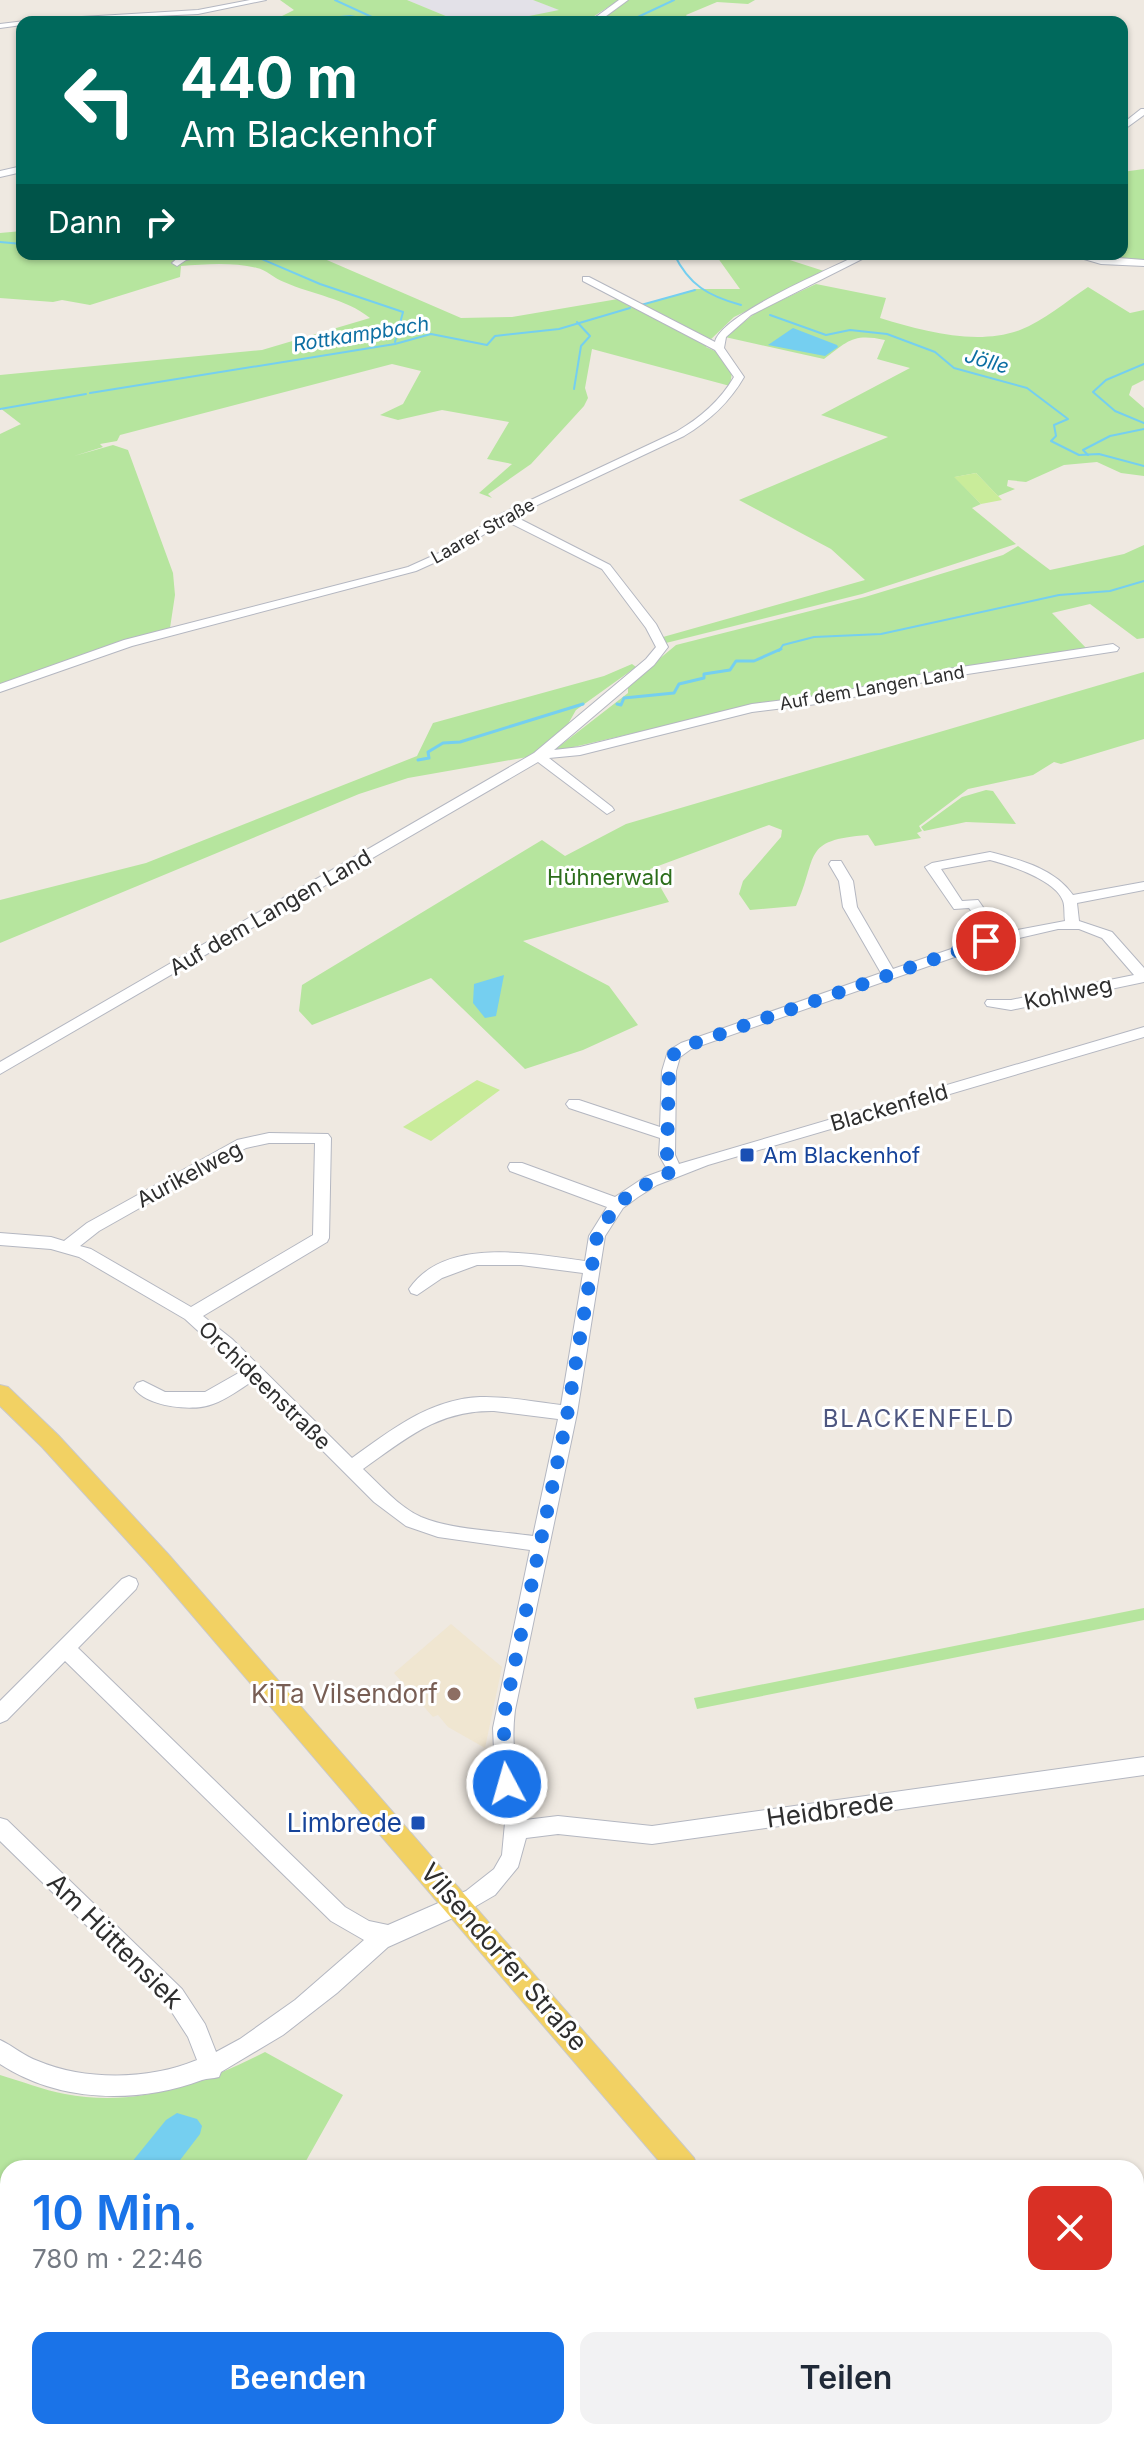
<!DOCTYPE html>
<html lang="de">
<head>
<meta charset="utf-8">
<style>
  body { margin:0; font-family:Inter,sans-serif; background:#f2f2f3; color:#1f2937; height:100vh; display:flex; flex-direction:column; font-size:30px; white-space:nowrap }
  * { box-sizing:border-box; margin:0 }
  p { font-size:26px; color:#747a83 }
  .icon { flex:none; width:44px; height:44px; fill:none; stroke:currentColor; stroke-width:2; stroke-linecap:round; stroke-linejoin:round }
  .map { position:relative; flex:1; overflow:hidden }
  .sheet { position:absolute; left:0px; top:2160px; width:1144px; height:280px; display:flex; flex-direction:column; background:#fff; border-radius:24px 24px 0 0; box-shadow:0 2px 6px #0004 }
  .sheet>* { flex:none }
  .hud { position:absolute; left:16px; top:16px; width:1112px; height:244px; border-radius:16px; box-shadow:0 2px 6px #0004; background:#00695c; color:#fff; overflow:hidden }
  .pin { position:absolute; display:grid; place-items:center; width:68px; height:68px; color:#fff; margin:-34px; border:4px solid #fff; border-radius:50%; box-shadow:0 2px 8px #0007 }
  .me { position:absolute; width:88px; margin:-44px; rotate:354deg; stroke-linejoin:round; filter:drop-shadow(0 0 6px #0008) }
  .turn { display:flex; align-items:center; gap:28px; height:168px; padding:0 32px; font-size:36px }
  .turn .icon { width:104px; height:104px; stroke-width:2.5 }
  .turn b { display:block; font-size:56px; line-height:68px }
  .then { display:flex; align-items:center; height:76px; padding:0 32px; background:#0003; gap:16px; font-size:30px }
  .round { display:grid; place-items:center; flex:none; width:84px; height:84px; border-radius:16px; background:#f2f2f3 }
  .summary { display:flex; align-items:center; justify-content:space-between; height:136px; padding:0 32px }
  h1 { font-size:48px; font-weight:600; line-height:60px; color:#1a73e8 }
  .action { display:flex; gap:16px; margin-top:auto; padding:16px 32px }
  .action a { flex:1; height:92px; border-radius:16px; background:#1a73e8; color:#fff; font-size:32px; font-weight:600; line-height:92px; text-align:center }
  .action a+a { background:#f2f2f3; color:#1f2937 }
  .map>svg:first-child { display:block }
</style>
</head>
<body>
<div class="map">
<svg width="1144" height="2440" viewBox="0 0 1144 2440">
  <rect width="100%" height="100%" fill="#efe9e1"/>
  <path fill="#e3e1e8" d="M 407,0 L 533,0 L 560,10 L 514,21 L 482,22 L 453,19 Z"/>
  <path fill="#f0e6d1" d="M 451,1624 L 502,1667 L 485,1748 L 448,1727 L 438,1715 L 433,1717 L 394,1673 Z"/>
  <g fill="#b6e59e">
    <path d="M 280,0 L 407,0 L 453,19 L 484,22 C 440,22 395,23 351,19 C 326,16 307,24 282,16 L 294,10 Z"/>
    <path d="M 533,0 L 619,0 L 585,22 L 499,22 L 559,10 Z"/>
    <path d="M 628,0 L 755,0 L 748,4 L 717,2 L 686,15 L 690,20 L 686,22 L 597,22 Z"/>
    <path d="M 1144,169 L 1144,261 L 1080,254 L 1122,254 L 1122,172 Z"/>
    <path d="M 22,231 L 22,254 L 313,254 L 461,318 L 512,317 L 618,299 L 640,306 L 696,289 L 740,289 L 715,254 L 771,254 L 827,272 L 734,317 L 707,343 L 706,347 L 717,352 L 732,372 L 730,386 L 592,349 L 585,388 L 588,398 L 584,406 L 531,464 L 488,494 L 492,498 L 479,493 L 512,464 L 487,459 L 509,422 L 442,410 L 398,420 L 380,415 L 403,404 L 421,371 L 392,364 L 120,435 L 117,441 L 100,444 L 103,447 L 74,456 L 113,445 L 128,450 L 173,573 L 175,595 L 170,628 L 0,684 L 0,434 L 21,424 L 26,428 L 0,408 L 0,375 L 262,350 L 370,318 C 345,298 313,295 284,282 C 275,279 265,269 257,268 C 233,262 205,264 181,266 L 180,277 L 90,305 L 62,300 L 53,302 L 0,298 L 0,233 Z"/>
    <path d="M 816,284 L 886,298 L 880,318 C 923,331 976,346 1020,330 C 1043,321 1067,301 1088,287 L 1130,313 L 1144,310 L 1144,380 L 1132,386 L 1129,395 L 1144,408 L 1144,476 L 1121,473 L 1097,462 L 1064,465 L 1026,482 L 1008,480 L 1007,486 L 1015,489 L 998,496 L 976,473 L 955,477 L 981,504 L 972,508 L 1016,544 L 862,594 L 666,643 L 663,637 L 865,580 L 831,549 L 739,500 L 888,437 L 821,415 L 910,368 L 877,359 L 885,340 C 853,333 848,341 824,359 L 725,337 L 758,311 Z"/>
    <path d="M 1144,545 L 1144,638 L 1137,639 L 1090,604 L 1052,613 L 1089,651 L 846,694 L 751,706 L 552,752 L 628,693 L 628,685 L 676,645 L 865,597 L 1003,555 L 1018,546 L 1050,570 L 1124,554 Z"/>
    <path d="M 632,664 L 636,667 L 576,710 L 564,731 L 533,756 L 408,778 L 359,794 L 0,943 L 0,900 L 146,863 L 417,756 L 433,723 L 604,676 Z"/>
    <path d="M 1144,672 L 1144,739 L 1061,764 L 1054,762 L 1033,775 L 968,789 L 919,826 L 922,831 L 917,833 L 921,838 L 875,846 L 868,835 C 800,840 819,856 796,906 L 750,910 L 739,894 L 743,881 L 781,837 L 782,830 L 769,825 L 650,869 L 669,902 L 523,941 L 609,986 L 638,1025 L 583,1050 L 525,1069 L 431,978 L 312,1025 L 299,1011 L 302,985 L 542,840 L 565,856 L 626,824 Z"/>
    <path d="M 986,790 L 993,791 L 1016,824 L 966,822 L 924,831 L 921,827 L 962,797 Z"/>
    <path d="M 1144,1608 L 1144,1620 L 697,1709 L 694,1698 Z"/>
    <path d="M 265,2052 L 343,2095 L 302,2168 L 8,2168 L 8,2208 L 0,2200 L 0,2075 C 21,2081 43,2090 65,2094 C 135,2108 203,2084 265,2052 Z"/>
    <path d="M 8,2253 L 8,2432 L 210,2432 L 211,2440 L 0,2440 L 0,2262 Z"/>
  </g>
  <g fill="#c9ec9a">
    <path d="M 976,473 L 1002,500 L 981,504 L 954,477 Z"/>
    <path d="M 477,1080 L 500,1090 L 431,1141 L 403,1127 Z"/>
  </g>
  <g fill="#75cff0">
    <path d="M 793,328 L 837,345 L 838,347 L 825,356 L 768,345 Z"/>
    <path d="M 504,975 L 496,1016 L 485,1018 L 473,1003 L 474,984 Z"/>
    <path d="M 177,2113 L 197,2119 L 202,2126 L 200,2134 L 174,2168 L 127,2168 L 166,2120 Z"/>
  </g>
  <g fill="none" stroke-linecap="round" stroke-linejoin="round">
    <g stroke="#75cff0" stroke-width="2">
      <path d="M 335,0 L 374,18"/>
      <path d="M 640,16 L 674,0"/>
      <path d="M 299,21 L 350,16 L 383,22"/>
      <path d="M 610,22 L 630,21 L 640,16"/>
      <path d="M 0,242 L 22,244"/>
      <path d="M 250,254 L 320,284 L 403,312 L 395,342"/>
      <path d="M 674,254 C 689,285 708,296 741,305"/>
      <path d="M 641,305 L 695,290"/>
      <path d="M 770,315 L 826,335 L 850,330 L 887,334 L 935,352 L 954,368 L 1027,388 L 1068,419 L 1054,425 L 1056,436 L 1051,441 L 1079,455 L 1099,454 L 1144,466"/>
      <path d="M 1144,364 L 1106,380 L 1093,392 L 1115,411 L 1144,423"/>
      <path d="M 574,389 L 581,346 L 590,336 L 577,322"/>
      <path d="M 90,393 L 395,344 L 431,334 L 487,345 L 495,336 L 559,329 L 630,308"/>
      <path d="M 0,409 L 86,394"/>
      <path d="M 1088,455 L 1083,450 L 1110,436 L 1144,429"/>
      <path d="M 779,651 L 783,645 L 814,637 L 881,634 L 1059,595 L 1110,591 L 1144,581"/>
    </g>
    <g stroke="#75cff0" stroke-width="3">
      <path d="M 617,704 L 621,705 L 624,698 L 674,693 L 679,684 L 704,678 L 704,674 L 730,670 L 736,661 L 754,661 L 781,649"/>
      <path d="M 418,760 L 429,758 L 428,752 L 443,743 L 460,742 L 583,704"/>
    </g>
    <path stroke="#75cff0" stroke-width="4" d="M 114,2440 L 119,2432"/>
    <g stroke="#b4b7c1" stroke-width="2">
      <g id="minor">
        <path d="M 250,0 L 266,0 L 198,14 L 28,22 L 32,20 L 198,10 Z"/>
        <path d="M 619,0 L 628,0 L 598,22 L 589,22 Z"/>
        <path d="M 25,21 L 22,25 L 0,28 L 0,24 Z"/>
        <path d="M 1141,109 L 1144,109 L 1144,115 L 1122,131 L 1122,124 Z"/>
        <path d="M 22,166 L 22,172 L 0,177 L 0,171 Z"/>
        <path d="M 192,254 L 218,254 L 186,260 L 177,266 L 172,263 L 180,256 Z"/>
        <path d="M 860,254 L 872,254 L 751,315 L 726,337 L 724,348 L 744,377 C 729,403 709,421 684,436 L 514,516 L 610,565 L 656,624 L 668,647 L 654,665 L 554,750 L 580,747 L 752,704 L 825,695 L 948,669 L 1113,644 L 1119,648 L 1117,651 L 948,677 L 825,703 L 752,712 L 580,755 L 549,758 L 612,807 L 614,810 L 607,814 L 538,762 L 0,1074 L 0,1062 L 534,753 L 646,659 L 656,647 L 646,628 L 602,569 L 506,521 L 447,557 L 416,571 L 132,646 L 0,692 L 0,684 L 124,640 L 408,567 L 439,553 L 501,514 L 676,432 C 700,418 720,401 734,377 L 715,350 L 583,281 L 583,277 L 589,277 L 715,342 C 720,315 832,268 860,254 Z"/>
        <path d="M 1067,254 L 1144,260 L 1144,266 L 1101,264 Z"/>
        <path d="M 990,852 C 1020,860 1054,868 1073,895 L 1144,882 L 1144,890 L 1077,903 L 1079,921 L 1112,932 L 1144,968 L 1144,982 L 1011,1010 L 987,1006 L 985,1003 L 987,1000 L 1011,1000 L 1134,975 L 1102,938 L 1079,929 L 1058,929 L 989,945 L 691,1049 L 680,1057 L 676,1071 L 675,1155 L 679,1164 L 1144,1027 L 1144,1037 L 708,1165 L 657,1185 L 638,1197 L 623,1208 L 605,1236 L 577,1413 L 515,1710 C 510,1751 518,1780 525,1820 L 558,1816 L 652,1826 L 1144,1757 L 1144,1775 L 652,1844 L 558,1834 L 526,1838 L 518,1867 L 495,1895 L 464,1913 L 388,1947 L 337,1993 L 283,2035 L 221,2072 L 219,2077 C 212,2079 208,2078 202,2080 C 137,2104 60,2103 0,2064 L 0,2040 C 13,2046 24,2056 38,2061 C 86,2081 149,2080 197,2060 L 188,2037 L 166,2003 L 0,1841 L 0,1818 L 7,1820 L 182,1989 L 205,2024 L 216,2052 L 240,2039 L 295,2000 L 364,1940 L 331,1921 L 65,1661 L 7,1720 L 0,1723 L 0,1701 L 122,1579 L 129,1576 L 136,1579 L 138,1584 L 136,1589 L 78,1648 L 345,1907 L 369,1921 L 388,1925 L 466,1891 L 494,1869 L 502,1855 L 505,1823 L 495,1771 L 493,1728 L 530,1550 L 438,1537 L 406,1526 L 374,1502 L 253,1381 C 240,1389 227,1399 213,1404 C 193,1412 147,1407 134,1388 L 137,1383 L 143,1381 L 165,1392 L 205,1392 L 242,1371 L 185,1319 L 79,1257 L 51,1249 L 0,1245 L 0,1233 L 51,1237 L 64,1241 L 87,1223 L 237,1140 L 269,1133 L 328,1134 L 331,1138 L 329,1238 L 327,1242 L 203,1316 L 232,1339 L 352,1458 C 391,1430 430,1399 480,1397 C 507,1396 534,1402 561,1405 L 583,1273 L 521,1265 L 477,1265 L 442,1278 L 417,1295 L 411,1293 L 409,1289 C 445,1236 532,1254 585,1261 L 589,1236 L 607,1207 L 510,1171 L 508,1167 L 510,1163 L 522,1163 L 615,1197 L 645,1177 L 667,1169 L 659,1155 L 660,1138 L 569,1108 L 566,1104 L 569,1100 L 579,1100 L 660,1127 L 662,1071 L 668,1051 L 681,1043 L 881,973 L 843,907 L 839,881 L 829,864 L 831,861 L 841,861 L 853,881 L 857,907 L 893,969 L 989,936 L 969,908 L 954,909 L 925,867 L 932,863 ZM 990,860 C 1009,865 1056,880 1063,901 C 1065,906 1064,915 1065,921 L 1001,933 L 978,900 L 962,901 L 941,869 ZM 269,1143 L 315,1143 L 313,1235 L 191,1307 L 91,1249 L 80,1246 L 99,1231 L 246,1148 ZM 494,1411 L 558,1419 L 533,1536 C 499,1531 452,1530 421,1517 C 399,1507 380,1485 363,1469 C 407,1438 438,1410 494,1411 Z"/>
      </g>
    </g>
    <g stroke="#c9c9c9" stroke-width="2">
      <g id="major">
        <path d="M 0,1385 L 8,1387 L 58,1435 L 168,1554 L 694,2158 L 698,2168 L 665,2168 L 152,1568 L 42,1447 L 0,1406 Z"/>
        <path d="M 817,2432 L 847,2432 L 850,2440 L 820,2440 Z"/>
      </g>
    </g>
    <use href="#minor" fill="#fff" fill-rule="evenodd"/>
    <use href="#major" fill="#f2d163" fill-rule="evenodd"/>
  </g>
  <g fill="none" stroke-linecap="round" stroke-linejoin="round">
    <path stroke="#1a73e8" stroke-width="14" stroke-dasharray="0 25.2" d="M 507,1784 L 503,1759 L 505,1710 L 566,1422 L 597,1236 L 617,1204 L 651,1181 L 675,1170 L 667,1155 L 669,1071 L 673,1055 L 686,1046 L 986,941"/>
  </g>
  <g fill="#1a4fb4" stroke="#fff" stroke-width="3">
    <rect x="739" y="1147" width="16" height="16" rx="4"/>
    <rect x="410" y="1815" width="16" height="16" rx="4"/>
  </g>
  <circle fill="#8d6e63" stroke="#fff" stroke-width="3" cx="454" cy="1694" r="8"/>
  <g text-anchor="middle" stroke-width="6" stroke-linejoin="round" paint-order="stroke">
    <g font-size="18" fill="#2e2e2e" stroke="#fff">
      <text transform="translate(483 531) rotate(-29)" y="6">Laarer Straße</text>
      <text transform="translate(872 688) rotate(-10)" y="6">Auf dem Langen Land</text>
    </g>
    <g font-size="20" font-style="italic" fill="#0d6fa3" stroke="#fff">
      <text transform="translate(361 334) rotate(-9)" y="7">Rottkampbach</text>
      <text transform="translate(987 361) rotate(16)" y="7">Jölle</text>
    </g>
    <g font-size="22" fill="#2c6e1b" stroke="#fff">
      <text x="610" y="885">Hühnerwald</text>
    </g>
    <g font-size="22" fill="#2e2e2e" stroke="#fff">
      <text transform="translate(270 912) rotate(-30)" y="8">Auf dem Langen Land</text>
      <text transform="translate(1068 993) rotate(-12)" y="8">Kohlweg</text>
      <text transform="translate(889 1107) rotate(-16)" y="8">Blackenfeld</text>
      <text transform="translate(189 1174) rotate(-28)" y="8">Aurikelweg</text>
      <text transform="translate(265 1385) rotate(44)" y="8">Orchideenstraße</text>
    </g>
    <g font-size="22" fill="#164399" stroke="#fff" text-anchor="start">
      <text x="763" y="1163">Am Blackenhof</text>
    </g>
    <g font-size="24" letter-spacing="2" fill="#4d5680" stroke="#fff">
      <text x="919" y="1427">BLACKENFELD</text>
    </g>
    <g font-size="26" fill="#785e54" stroke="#fff" text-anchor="end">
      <text x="438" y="1703">KiTa Vilsendorf</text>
    </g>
    <g font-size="26" fill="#2e2e2e" stroke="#fff">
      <text transform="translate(830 1810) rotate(-8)" y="9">Heidbrede</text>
      <text transform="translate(115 1941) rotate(45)" y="9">Am Hüttensiek</text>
      <text transform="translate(504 1957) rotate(49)" y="9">Vilsendorfer Straße</text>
    </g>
    <g font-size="26" fill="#164399" stroke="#fff" text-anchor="end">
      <text x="402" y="1832">Limbrede</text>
    </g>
  </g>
</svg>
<div class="pin" style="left:986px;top:941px;background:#d93025"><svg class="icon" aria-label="arrive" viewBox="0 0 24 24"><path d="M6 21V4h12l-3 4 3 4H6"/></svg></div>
<svg class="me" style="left:507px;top:1784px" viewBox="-20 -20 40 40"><circle r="17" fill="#1a73e8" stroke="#fff" stroke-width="3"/><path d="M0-11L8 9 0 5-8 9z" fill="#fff"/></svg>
<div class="hud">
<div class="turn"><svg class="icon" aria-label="left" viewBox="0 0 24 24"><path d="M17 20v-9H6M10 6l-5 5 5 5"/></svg><div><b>440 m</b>Am Blackenhof</div></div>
<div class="then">Dann<svg class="icon" aria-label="right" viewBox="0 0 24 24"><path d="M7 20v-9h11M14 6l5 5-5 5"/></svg></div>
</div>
<section class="sheet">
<div class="summary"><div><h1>10 Min.</h1><p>780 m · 22:46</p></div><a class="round" style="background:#d93025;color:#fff"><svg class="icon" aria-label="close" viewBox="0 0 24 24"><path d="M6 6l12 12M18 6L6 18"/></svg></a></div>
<div class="action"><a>Beenden</a><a>Teilen</a></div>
</section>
</div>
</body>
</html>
